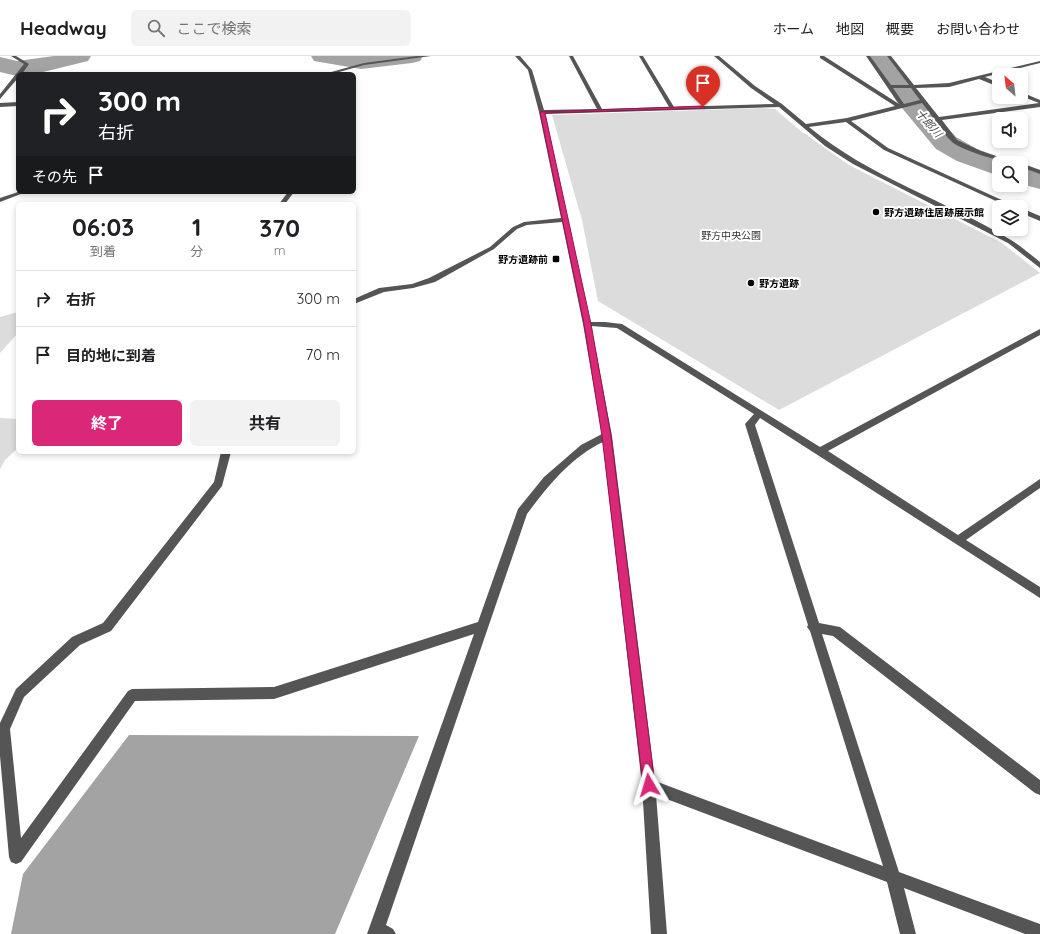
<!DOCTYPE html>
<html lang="ja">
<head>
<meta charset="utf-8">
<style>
  body { margin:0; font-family:Quicksand,"Noto Sans JP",sans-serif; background:#f2f2f2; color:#202124; height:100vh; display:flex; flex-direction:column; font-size:15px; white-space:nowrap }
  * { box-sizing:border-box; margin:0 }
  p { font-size:13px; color:#757577 }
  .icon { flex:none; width:22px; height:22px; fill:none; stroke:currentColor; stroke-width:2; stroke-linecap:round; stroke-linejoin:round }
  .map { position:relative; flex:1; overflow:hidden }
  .drawer { position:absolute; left:16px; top:146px; width:340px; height:252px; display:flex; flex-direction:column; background:#fff; border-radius:6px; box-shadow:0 2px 6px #0003 }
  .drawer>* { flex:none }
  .banner { position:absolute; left:16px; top:16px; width:340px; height:122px; border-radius:6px; box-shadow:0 2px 6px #0003; background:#202124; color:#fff; overflow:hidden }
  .needle { width:26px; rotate:332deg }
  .tools { position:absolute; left:992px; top:12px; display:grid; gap:8px }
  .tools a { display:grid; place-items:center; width:36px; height:36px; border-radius:6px; background:#fff; box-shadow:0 2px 6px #0003; font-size:20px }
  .pin { position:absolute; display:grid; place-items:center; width:34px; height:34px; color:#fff; margin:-41px -17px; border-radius:50% 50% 50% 0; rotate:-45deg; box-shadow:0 0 4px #0007 }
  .pin .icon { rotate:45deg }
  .me { position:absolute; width:44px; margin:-22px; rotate:353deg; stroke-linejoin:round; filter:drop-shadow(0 0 3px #0008) }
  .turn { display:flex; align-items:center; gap:14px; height:84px; padding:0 16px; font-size:18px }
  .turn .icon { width:52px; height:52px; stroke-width:2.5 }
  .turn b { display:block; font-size:28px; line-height:34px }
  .then { display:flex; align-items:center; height:38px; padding:0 16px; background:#0003; gap:8px; font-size:15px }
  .eta { display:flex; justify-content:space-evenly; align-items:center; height:68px; text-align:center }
  .eta b { font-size:24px; font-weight:700; line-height:28px }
  .cta { display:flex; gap:8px; margin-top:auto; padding:8px 16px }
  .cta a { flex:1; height:46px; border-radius:6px; background:#db2777; color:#fff; font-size:16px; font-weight:700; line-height:46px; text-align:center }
  .cta a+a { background:#f2f2f2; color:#202124 }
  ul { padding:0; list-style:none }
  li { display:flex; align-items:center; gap:12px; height:56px; padding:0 16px; border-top:1px solid #e0e0e0 }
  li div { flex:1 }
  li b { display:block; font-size:15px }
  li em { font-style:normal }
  header { display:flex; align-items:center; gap:24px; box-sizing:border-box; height:56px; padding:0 20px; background:#fff; border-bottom:1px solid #e0e0e0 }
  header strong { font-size:19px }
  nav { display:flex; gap:22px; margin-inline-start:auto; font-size:14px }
  .search { width:280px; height:36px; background:#f2f2f2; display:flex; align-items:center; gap:10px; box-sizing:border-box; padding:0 14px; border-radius:6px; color:#757577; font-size:15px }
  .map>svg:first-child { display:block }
</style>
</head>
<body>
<header>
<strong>Headway</strong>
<div class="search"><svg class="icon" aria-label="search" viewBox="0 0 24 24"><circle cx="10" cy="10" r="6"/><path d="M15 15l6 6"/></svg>ここで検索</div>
<nav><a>ホーム</a><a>地図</a><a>概要</a><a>お問い合わせ</a></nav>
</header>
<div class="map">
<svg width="1040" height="878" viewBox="0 0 1040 878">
  <rect width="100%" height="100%" fill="#fff"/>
  <g fill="#dcdcdc">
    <path d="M 763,52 L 775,53 L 803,77 L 808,79 L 808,80 L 849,109 L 1002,187 L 1040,217 L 779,354 L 598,245 L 582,164 L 552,59 Z"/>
    <path d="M 18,256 L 18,277 L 0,297 L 0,261 Z"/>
    <path d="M 0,362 L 18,363 L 18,392 L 5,404 L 0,413 Z"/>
  </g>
  <path fill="#a3a3a3" d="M 129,679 L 419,680 L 335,878 L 11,878 L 23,818 Z"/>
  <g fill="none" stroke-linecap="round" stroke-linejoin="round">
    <g fill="#a3a3a3" fill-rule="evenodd">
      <path d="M 54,0 L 91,0 L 88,5 L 39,17 L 18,18 L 17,20 L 0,16 L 0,1 L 17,5 Z"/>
      <path d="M 311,0 L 423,0 L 420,5 L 412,7 L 361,13 L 314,5 Z"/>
      <path d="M 867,0 L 890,0 L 915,36 L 956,81 L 977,93 L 1009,105 L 1011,107 L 999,107 L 999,120 L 957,105 L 936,93 L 897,46 Z"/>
      <path d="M 1021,109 L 1040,114 L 1040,133 L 1021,128 Z"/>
    </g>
    <g fill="#555" fill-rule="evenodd">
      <path d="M 11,0 L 16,0 L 29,8 L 22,18 L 18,18 L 18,22 L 0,43 L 0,38 L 24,8 Z"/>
      <path d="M 417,0 L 431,0 L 364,9 L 332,18 L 324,18 L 364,7 Z"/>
      <path d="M 515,0 L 520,0 L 532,14 L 544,54 L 597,53 L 569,0 L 573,0 L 602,53 L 669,51 L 639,0 L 643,0 L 674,51 L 774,48 L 751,32 L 714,0 L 719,0 L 755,30 L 782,48 L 806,68 L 847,62 L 895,50 L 820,2 L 820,0 L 824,0 L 899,48 L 866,0 L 870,0 L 891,29 L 909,29 L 887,0 L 891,0 L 914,29 L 949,27 L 1040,5 L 1040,7 L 985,21 L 999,27 L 999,31 L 979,23 L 949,31 L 916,32 L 939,61 L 1039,47 L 1021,40 L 1021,36 L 1040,44 L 1040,51 L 942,64 L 957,84 L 981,95 L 1017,107 C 1003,107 963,95 952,86 C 941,75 932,59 922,47 L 851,65 L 888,92 L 1017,151 L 1009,151 L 884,94 L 846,66 L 809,71 C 869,121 945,144 1011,184 C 1021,190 1031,199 1040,206 L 1040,212 L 1008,187 L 853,108 L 825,90 L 779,51 L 545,58 L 590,266 L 605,266 L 622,268 L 820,391 L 1040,273 L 1040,279 L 828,395 L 958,479 L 1040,423 L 1040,432 L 966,484 L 1040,531 L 1040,542 L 760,362 L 755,369 L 819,567 L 840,571 L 1040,724 L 1040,739 L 1035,737 L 833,580 L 822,578 L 899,816 L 1040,868 L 1040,878 L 1025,878 L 904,832 L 916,878 L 900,878 L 887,826 L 656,739 L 667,878 L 651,878 L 642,729 L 603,386 C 571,401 548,430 527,458 L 386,869 L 393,873 L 396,878 L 367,878 L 474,578 L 274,643 L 135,645 L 21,806 L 16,808 L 11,806 L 9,801 L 0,700 L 0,667 L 16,633 L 72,581 L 103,567 L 214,426 L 221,396 L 231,396 L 222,430 L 111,575 L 80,589 L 24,641 L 10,673 L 21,782 L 128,635 L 132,633 L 274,631 L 478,566 L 518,453 L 544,421 L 581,389 L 602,378 L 583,268 L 562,166 L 527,169 L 517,173 L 494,193 L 435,226 L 413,232 L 384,236 L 354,248 L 354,243 L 379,232 L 412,228 L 429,222 L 490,191 L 513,171 L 524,166 L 561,162 L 539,56 L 528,14 ZM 893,32 L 911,32 L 920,44 L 904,48 ZM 591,270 L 617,272 L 754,358 L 745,368 L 808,569 L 807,571 L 810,575 L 883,810 L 655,725 L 612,380 Z"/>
      <path d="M 18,46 L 18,50 L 0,51 L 0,47 Z"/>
      <path d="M 1021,107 L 1040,114 L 1040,118 L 1021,111 Z"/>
      <path d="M 18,136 L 26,136 L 0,146 L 0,142 Z"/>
      <path d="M 288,136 L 294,136 L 285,148 L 279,148 Z"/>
      <path d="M 1021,152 L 1040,160 L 1040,165 L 1021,157 Z"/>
    </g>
  </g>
  <path fill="#db2777" stroke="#8e194d" d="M 703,50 L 705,52 L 545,57 L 591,268 L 611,380 L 655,729 L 653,733 L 649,735 L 645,733 L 643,729 L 602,380 L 584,268 L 540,56 Z"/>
  <g fill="#000" stroke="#fff" stroke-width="1.5">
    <circle cx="876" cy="156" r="4"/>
    <rect x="552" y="199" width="8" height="8" rx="2"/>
    <circle cx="751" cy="227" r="4"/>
  </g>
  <g text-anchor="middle" stroke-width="4" stroke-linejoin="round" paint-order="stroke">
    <g font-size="10" font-weight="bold" fill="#000" stroke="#fff" text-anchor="start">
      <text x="884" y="160">野方遺跡住居跡展示館</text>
      <text x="548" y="207" text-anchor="end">野方遺跡前</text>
      <text x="759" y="231">野方遺跡</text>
    </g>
    <g font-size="10" fill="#333" stroke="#fff">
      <text x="731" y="183">野方中央公園</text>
    </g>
    <g font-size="11" font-style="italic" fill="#444" stroke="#fff">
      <text transform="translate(929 67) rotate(49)" y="4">十郎川</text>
    </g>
  </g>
</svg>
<div class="tools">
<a><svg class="needle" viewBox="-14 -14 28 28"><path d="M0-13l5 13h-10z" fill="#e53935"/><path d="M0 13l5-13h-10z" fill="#757577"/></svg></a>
<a><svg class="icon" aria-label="sound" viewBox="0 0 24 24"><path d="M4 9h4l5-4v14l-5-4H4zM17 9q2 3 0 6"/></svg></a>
<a><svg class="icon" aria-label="search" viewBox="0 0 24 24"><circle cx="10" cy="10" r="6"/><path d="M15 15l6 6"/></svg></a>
<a><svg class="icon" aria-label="layers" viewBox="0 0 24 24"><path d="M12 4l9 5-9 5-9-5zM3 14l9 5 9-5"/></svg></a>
</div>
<div class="pin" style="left:703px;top:51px;background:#d93025"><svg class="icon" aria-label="arrive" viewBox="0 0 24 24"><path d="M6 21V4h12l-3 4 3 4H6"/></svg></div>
<svg class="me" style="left:649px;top:729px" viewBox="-20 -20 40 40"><path d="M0-17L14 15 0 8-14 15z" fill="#db2777" stroke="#fff" stroke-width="4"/></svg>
<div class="banner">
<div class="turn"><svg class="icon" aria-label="right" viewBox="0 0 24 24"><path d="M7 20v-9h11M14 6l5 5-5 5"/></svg><div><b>300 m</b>右折</div></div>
<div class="then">その先<svg class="icon" aria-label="arrive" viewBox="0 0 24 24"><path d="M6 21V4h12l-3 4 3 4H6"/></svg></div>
</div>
<section class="drawer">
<div class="eta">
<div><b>06:03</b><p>到着</p></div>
<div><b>1</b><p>分</p></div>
<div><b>370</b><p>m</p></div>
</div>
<ul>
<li><svg class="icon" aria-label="right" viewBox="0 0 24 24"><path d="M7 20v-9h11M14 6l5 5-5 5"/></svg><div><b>右折</b></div><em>300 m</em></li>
<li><svg class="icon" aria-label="arrive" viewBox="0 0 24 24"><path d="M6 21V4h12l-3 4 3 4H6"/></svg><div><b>目的地に到着</b></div><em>70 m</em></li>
</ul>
<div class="cta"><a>終了</a><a>共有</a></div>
</section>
</div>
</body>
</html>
